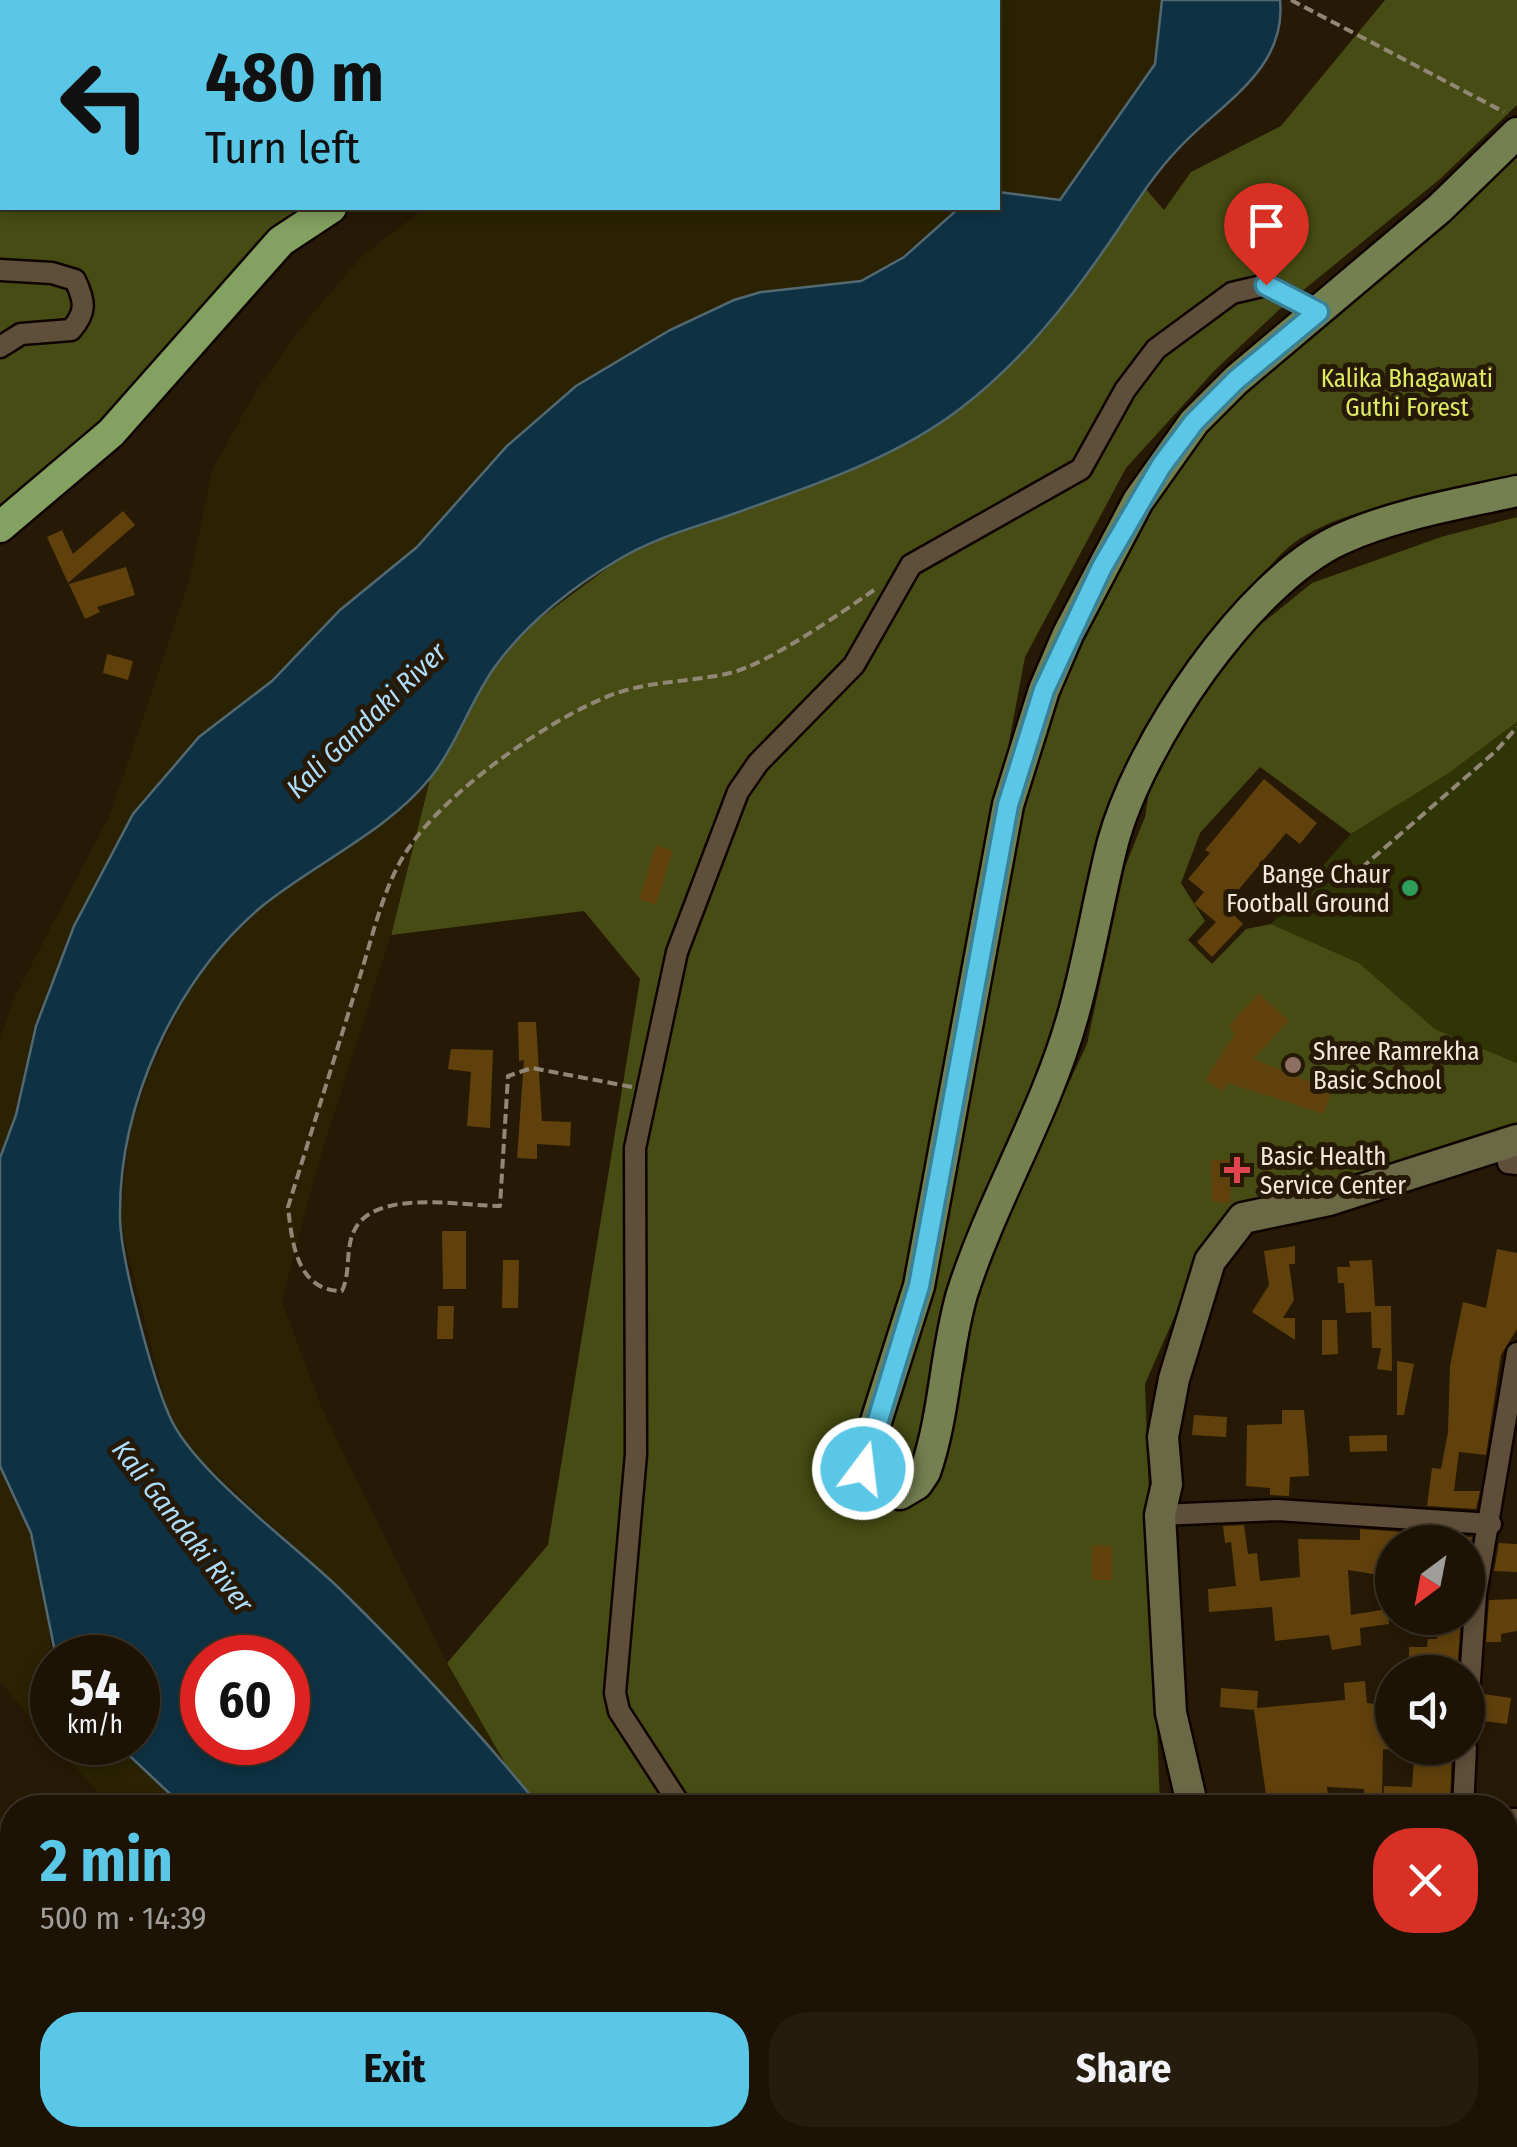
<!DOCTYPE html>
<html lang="en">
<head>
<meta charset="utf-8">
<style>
  body { margin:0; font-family:"Fira Sans Condensed",sans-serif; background:#251c0e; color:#f1f3f6; height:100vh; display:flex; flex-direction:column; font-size:38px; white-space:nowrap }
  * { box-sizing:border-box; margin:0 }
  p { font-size:32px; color:#a09e9a }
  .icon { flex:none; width:55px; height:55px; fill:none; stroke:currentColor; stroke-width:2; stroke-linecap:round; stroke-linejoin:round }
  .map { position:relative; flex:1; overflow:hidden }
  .drawer { position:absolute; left:0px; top:1795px; width:1518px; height:352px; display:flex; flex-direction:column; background:#1c1304; border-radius:40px 40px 0 0; box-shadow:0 5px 15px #0003,0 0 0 2px #3a3226 }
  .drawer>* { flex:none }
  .banner { position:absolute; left:0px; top:0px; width:1000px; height:210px; box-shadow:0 5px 15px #0003,0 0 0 2px #3a3226; background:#5bc7e7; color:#111; overflow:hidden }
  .needle { width:65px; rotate:212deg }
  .tools { position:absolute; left:1375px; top:1525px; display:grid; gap:20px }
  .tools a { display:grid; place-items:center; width:110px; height:110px; border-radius:50%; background:#1c1304; box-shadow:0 5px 15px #0003,0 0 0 2px #3a3226; font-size:50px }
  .speed { position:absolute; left:30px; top:1635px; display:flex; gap:20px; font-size:50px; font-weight:700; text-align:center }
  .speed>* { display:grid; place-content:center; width:130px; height:130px; border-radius:50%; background:#1c1304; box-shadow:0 5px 15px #0003,0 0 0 2px #3a3226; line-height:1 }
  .speed small { font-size:25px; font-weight:400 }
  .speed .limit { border:15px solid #d22; background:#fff; color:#111 }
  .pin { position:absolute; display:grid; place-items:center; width:85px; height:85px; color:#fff; margin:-102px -42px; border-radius:50% 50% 50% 0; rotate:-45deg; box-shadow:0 0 10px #0007 }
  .pin .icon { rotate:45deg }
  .me { position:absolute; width:110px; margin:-55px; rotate:15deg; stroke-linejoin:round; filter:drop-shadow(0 0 8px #0008) }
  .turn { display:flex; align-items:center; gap:35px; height:210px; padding:0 40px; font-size:45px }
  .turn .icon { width:130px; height:130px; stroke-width:2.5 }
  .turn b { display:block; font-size:70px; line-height:85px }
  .round { display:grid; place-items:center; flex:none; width:105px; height:105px; border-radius:40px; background:#251c0e }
  .head { display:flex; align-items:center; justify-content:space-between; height:170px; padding:0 40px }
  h1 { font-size:60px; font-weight:700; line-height:75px; color:#5bc7e7 }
  .action { display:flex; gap:20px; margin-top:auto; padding:20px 40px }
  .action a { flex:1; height:115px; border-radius:40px; background:#5bc7e7; color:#111; font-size:40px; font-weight:700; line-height:115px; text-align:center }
  .action a+a { background:#251c0e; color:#f1f3f6 }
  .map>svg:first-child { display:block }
</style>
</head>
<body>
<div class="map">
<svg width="1517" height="2147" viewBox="0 0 1517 2147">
  <rect width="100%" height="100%" fill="#261905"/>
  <path fill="#303505" d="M 1517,722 L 1517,1063 L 1435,1029 L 1359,963 L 1271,924 L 1351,834 L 1449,773 Z"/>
  <g fill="#464c13">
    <path d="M 0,0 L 687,0 L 2,2 L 2,208 L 299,208 L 129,403 C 77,433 44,481 0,522 Z"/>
    <path d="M 1385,0 L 1517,0 L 1517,105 L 1440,179 L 1280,309 L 1215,370 L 1126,468 L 1025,657 L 867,1498 L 901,1509 L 936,1483 L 967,1361 L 973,1302 L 984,1265 L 1087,1044 L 1125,867 L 1145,817 L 1152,773 L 1180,725 L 1255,629 L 1312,583 L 1441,537 L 1517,517 L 1517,722 L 1449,773 L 1351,834 L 1260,767 L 1200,833 L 1181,883 L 1205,921 L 1188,940 L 1212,964 L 1246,929 L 1271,924 L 1359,963 L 1435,1029 L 1517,1063 L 1517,1124 L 1378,1173 L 1231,1211 L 1204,1249 L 1145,1384 L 1160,1807 L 540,1807 L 507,1767 L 447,1663 L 548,1545 L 640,979 L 584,911 L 391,935 L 430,779 L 491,672 L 524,630 L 621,558 L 670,534 L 727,516 L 1044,331 L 1145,188 L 1164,210 L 1191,172 L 1281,126 Z"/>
    <path d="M 1517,151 L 1517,477 C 1447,501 1372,497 1306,535 C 1270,555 1247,600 1221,631 C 1192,664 1163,693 1142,732 C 1099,808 1094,904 1070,987 C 1022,1152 971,1325 906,1484 L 875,1476 L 1026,768 L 1127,539 L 1211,422 L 1273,362 L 1389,274 Z"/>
    <path d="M 0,1952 L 12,1970 L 12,2135 L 192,2135 L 203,2147 L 0,2147 Z"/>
    <path d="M 784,2135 L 1344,2135 L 1351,2147 L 792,2147 Z"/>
  </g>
  <g fill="#2a2202">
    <path d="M 717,0 L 1162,0 L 1155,64 L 1065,196 L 1051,202 L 998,192 L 998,2 L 712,2 Z"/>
    <path d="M 425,208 L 959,208 L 879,274 L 842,285 L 761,292 L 734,300 L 670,330 L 576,386 L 507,446 L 417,547 L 340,610 L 272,681 L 199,737 L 133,814 L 48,989 L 16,1115 L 0,1158 L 0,1037 L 16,994 L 111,812 L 190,577 L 212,470 L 257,389 L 309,317 L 363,255 Z"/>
    <path d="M 430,779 L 391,935 L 317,1168 L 282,1301 L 323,1411 L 447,1663 L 507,1767 L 340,1589 L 187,1448 L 168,1413 L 120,1222 L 130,1130 L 149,1074 L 194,976 L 226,938 L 262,907 L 392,814 Z"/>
    <path d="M 0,1466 C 53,1556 53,1644 52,1742 L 0,1682 Z"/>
    <path d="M 53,1743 L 116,1743 L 184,1807 L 112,1807 Z"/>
  </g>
  <g fill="#0e3244" stroke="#526972" stroke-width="2.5" fill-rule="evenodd">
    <path d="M 1162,0 L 1280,0 C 1287,70 1221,103 1179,148 C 1152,176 1133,208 1111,240 C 1068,303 1022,361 961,408 C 895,459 811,486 733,514 C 693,528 653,538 616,561 C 570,589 526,623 494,668 C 470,702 457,744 431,777 C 387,832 315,863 261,907 C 175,980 118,1105 120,1219 C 121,1260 152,1376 169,1415 C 192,1471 298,1547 344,1593 C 413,1661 479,1732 540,1807 L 184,1807 L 116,1743 L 138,1742 L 138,1658 L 56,1657 L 31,1533 L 0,1466 L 0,1158 L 16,1115 L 36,1026 L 74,926 L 133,814 L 199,737 L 272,681 L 340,610 L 417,547 L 507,446 L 576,386 L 670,330 L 734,300 L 761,292 L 861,281 L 904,257 L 959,208 L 998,208 L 998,192 L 1060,200 L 1155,64 ZM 202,1658 L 288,1658 L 288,1742 L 202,1742 Z"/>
    <path d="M 543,2135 L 784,2135 L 792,2147 L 555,2147 Z"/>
  </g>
  <g fill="#60410c">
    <path d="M 123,511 L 135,525 L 68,583 L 47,537 L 62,530 L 73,554 Z"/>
    <path d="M 126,567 L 135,595 L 97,607 L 100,612 L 85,619 L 69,584 Z"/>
    <path d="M 107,654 L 133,661 L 128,680 L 103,673 Z"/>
    <path d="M 1264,779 L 1317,823 L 1300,844 L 1286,833 L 1225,906 L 1243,924 L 1212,957 L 1197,942 L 1216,922 L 1194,904 L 1204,892 L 1188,879 L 1210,853 L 1205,850 Z"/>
    <path d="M 656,845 L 673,851 L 656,905 L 639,899 Z"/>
    <path d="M 1259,993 L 1289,1021 L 1253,1059 L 1316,1084 L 1318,1077 L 1334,1082 L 1324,1114 L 1228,1083 L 1223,1091 L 1205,1080 L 1235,1033 L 1228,1026 Z"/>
    <path d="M 518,1022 L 536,1022 L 542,1121 L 571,1122 L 570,1146 L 537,1144 L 537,1159 L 517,1158 L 524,1060 L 519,1061 Z"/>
    <path d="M 451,1049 L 493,1050 L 490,1128 L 467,1126 L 471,1072 L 448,1069 Z"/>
    <path d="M 1246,1159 L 1247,1177 L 1231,1178 L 1230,1203 L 1212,1202 L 1211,1160 Z"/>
    <path d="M 442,1231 L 466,1231 L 466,1289 L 443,1289 Z"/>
    <path d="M 1295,1246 L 1295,1264 L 1289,1264 L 1294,1300 L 1283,1318 L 1295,1318 L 1295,1340 L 1252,1312 L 1269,1285 L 1264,1251 Z"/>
    <path d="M 1497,1249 L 1517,1253 L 1517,1329 L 1501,1355 L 1486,1455 L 1459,1452 L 1454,1491 L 1480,1491 L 1476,1509 L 1427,1506 L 1432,1468 L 1441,1469 L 1448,1432 L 1450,1366 L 1463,1302 L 1486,1308 Z"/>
    <path d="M 503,1260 L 519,1260 L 518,1308 L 502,1308 Z"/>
    <path d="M 1372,1260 L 1375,1306 L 1391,1306 L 1392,1371 L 1377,1369 L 1381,1348 L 1372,1348 L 1371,1312 L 1346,1313 L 1344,1283 L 1338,1283 L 1337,1267 L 1350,1267 L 1349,1261 Z"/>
    <path d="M 438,1306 L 454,1306 L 453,1339 L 437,1339 Z"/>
    <path d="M 1322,1320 L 1337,1320 L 1338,1354 L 1322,1355 Z"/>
    <path d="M 1397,1361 L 1414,1364 L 1404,1415 L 1397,1415 Z"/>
    <path d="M 1282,1410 L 1304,1410 L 1308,1454 L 1309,1476 L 1290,1477 L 1289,1496 L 1270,1495 L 1270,1488 L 1246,1486 L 1247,1425 L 1282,1424 Z"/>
    <path d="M 1194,1415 L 1227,1417 L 1226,1437 L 1192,1435 Z"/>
    <path d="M 1387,1435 L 1387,1451 L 1350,1452 L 1349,1436 Z"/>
    <path d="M 1244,1525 L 1248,1554 L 1257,1553 L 1260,1581 L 1300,1577 L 1298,1539 L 1360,1540 L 1360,1529 L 1472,1537 L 1468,1562 L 1468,1542 L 1392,1542 L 1392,1577 L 1348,1570 L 1351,1615 L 1387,1609 L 1389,1624 L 1360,1628 L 1361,1645 L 1332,1650 L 1329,1635 L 1275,1641 L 1272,1607 L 1209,1612 L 1208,1589 L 1236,1586 L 1231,1542 L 1225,1543 L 1223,1526 Z"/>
    <path d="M 1499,1543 L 1517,1544 L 1517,1572 L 1494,1571 Z"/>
    <path d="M 1092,1545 L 1112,1546 L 1112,1580 L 1092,1580 Z"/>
    <path d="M 1517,1599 L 1517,1631 L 1501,1634 L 1501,1642 L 1486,1642 L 1489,1600 Z"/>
    <path d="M 1438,1618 L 1461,1618 L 1457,1672 L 1409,1672 L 1409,1647 L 1427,1647 L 1428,1639 L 1437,1639 Z"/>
    <path d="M 1365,1681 L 1367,1703 L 1392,1706 L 1393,1750 L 1383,1749 L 1382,1797 L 1364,1796 L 1364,1789 L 1327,1787 L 1328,1795 L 1267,1802 L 1254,1710 L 1220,1707 L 1221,1688 L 1258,1691 L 1257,1708 L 1345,1700 L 1344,1683 Z"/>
    <path d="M 1483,1694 L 1511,1698 L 1507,1724 L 1476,1720 Z"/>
    <path d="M 1415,1748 L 1452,1748 L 1450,1803 L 1403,1800 L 1403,1808 L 1383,1808 L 1384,1786 L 1412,1787 Z"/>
  </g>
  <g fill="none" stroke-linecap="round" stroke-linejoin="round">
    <g stroke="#0f0400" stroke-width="25">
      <g id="street">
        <path d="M 0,270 L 52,273 L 75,280 C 85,301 87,312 71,330 L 21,334 L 0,347"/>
        <path d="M 1505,1142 L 1508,1163 L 1517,1164"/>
        <path d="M 1160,1515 L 1277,1510 L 1491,1524"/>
        <path d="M 1468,1709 L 1476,1594 L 1517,1353"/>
        <path d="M 682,1808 L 619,1711 L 615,1693 L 636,1454 L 635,1148 L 677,952 L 738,792 L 758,763 L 854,665 L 911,565 L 1081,469 L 1125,390 L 1156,349 L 1232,293 L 1266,285 L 1318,312"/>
        <path d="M 1463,1808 L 1466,1748"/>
        <path d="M 1505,1819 L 1517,1819"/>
        <path d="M 1505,2011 L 1517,2012"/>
        <path d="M 264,2135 L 307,2147"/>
        <path d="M 394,2135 L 405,2147"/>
        <path d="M 882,2135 L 887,2147"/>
      </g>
    </g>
    <g stroke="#0f0400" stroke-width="35">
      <g id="secondary">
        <path d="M 1193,1808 L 1171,1713 L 1160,1515 L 1167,1484 L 1163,1437 L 1174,1379 L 1210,1261 L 1243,1218 L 1329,1200 L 1517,1140"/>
        <path d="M 1380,2135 L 1384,2147"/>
      </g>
    </g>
    <g stroke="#0f0400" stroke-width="35">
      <path id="primary" d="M 1517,133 L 1440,208 L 1236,380 L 1194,422 L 1138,501 L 1068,634 L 1044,690 L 1008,805 L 919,1286 L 865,1456 L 863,1469 L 877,1488 L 900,1494 L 917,1484 L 925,1472 C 945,1415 945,1352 962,1294 C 992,1200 1045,1114 1072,1019 C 1089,961 1098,900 1113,842 C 1140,743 1247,582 1341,539 C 1396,514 1459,504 1517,491"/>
    </g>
    <g stroke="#0f0400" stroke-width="35">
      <g id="highway">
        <path d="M 611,2 L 615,0"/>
        <path d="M 0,527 L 111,433 L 281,241 L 331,208"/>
        <path d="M 0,1924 L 12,1938"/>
        <path d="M 231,2135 L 236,2147"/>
      </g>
    </g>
    <g stroke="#928777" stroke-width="4" stroke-dasharray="10 5" stroke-linecap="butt">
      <path d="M 1291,0 L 1504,112"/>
      <path d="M 1350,878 L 1496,751 L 1517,727"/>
      <path d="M 632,1087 L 532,1068 L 508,1076 L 500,1206 C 461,1206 374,1188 354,1231 C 345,1249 351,1272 342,1291 C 297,1291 292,1243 288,1207 C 312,1130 336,1053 360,976 C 373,935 384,884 408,849 C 446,792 542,724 604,698 C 645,680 688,683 730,673 C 768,664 841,613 874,590"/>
    </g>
    <use href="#street" stroke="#5f4f3a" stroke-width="20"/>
    <use href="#secondary" stroke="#6a6845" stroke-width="30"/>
    <use href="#primary" stroke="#758051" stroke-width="30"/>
    <use href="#highway" stroke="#83a160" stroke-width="30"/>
  </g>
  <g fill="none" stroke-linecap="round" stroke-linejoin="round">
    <g stroke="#3b8196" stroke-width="25">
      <path id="route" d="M 863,1469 L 919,1286 L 1008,805 L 1044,690 L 1102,567 L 1161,466 L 1194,422 L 1236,380 L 1318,312 L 1266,285"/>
    </g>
    <use href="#route" stroke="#5bc7e7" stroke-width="18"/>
  </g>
  <circle fill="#2e9e5b" stroke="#261905" stroke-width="4" cx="1410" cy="888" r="10"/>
  <circle fill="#8d6e63" stroke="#261905" stroke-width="4" cx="1293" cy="1065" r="10"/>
  <path fill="#e0444e" stroke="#261905" stroke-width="4" d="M1232 1155h10v10h10v10h-10v10h-10v-10h-10v-10h10z"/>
  <g text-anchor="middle" stroke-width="10" stroke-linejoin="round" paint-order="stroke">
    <g font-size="25" fill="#dceb63" stroke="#261905">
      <text x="1407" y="387">Kalika Bhagawati<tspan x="1407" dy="29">Guthi Forest</tspan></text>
    </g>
    <g font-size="25" fill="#f2e9dc" stroke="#261905" text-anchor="start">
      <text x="1390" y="883" text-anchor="end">Bange Chaur<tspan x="1390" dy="29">Football Ground</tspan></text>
      <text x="1313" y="1060">Shree Ramrekha<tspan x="1313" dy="29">Basic School</tspan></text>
      <text x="1260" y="1165">Basic Health<tspan x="1260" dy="29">Service Center</tspan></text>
    </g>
    <g font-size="28" font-style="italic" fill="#adddfa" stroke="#261905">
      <text transform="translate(366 720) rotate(-44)" y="10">Kali Gandaki River</text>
      <text transform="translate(183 1526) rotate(52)" y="10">Kali Gandaki River</text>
    </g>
  </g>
</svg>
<div class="tools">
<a><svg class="needle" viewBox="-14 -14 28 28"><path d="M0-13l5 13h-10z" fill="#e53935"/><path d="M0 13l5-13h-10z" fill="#a09e9a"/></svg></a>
<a><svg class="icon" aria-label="sound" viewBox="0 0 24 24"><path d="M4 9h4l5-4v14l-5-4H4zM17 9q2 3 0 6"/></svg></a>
</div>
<div class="speed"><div>54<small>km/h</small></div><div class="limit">60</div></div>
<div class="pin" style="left:1266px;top:285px;background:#d93025"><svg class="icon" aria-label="arrive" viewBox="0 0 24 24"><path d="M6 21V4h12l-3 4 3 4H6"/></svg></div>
<svg class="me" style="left:863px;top:1469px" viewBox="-20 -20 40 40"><circle r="17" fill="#5bc7e7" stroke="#fff" stroke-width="3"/><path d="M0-11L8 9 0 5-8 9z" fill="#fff"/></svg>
<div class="banner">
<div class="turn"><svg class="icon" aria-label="left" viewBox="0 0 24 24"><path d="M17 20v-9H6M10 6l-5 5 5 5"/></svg><div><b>480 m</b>Turn left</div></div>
</div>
<section class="drawer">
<div class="head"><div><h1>2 min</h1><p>500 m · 14:39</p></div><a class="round" style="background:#d93025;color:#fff"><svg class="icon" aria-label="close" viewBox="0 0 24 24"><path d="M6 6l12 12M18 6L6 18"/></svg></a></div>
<div class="action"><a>Exit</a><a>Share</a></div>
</section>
</div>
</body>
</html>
